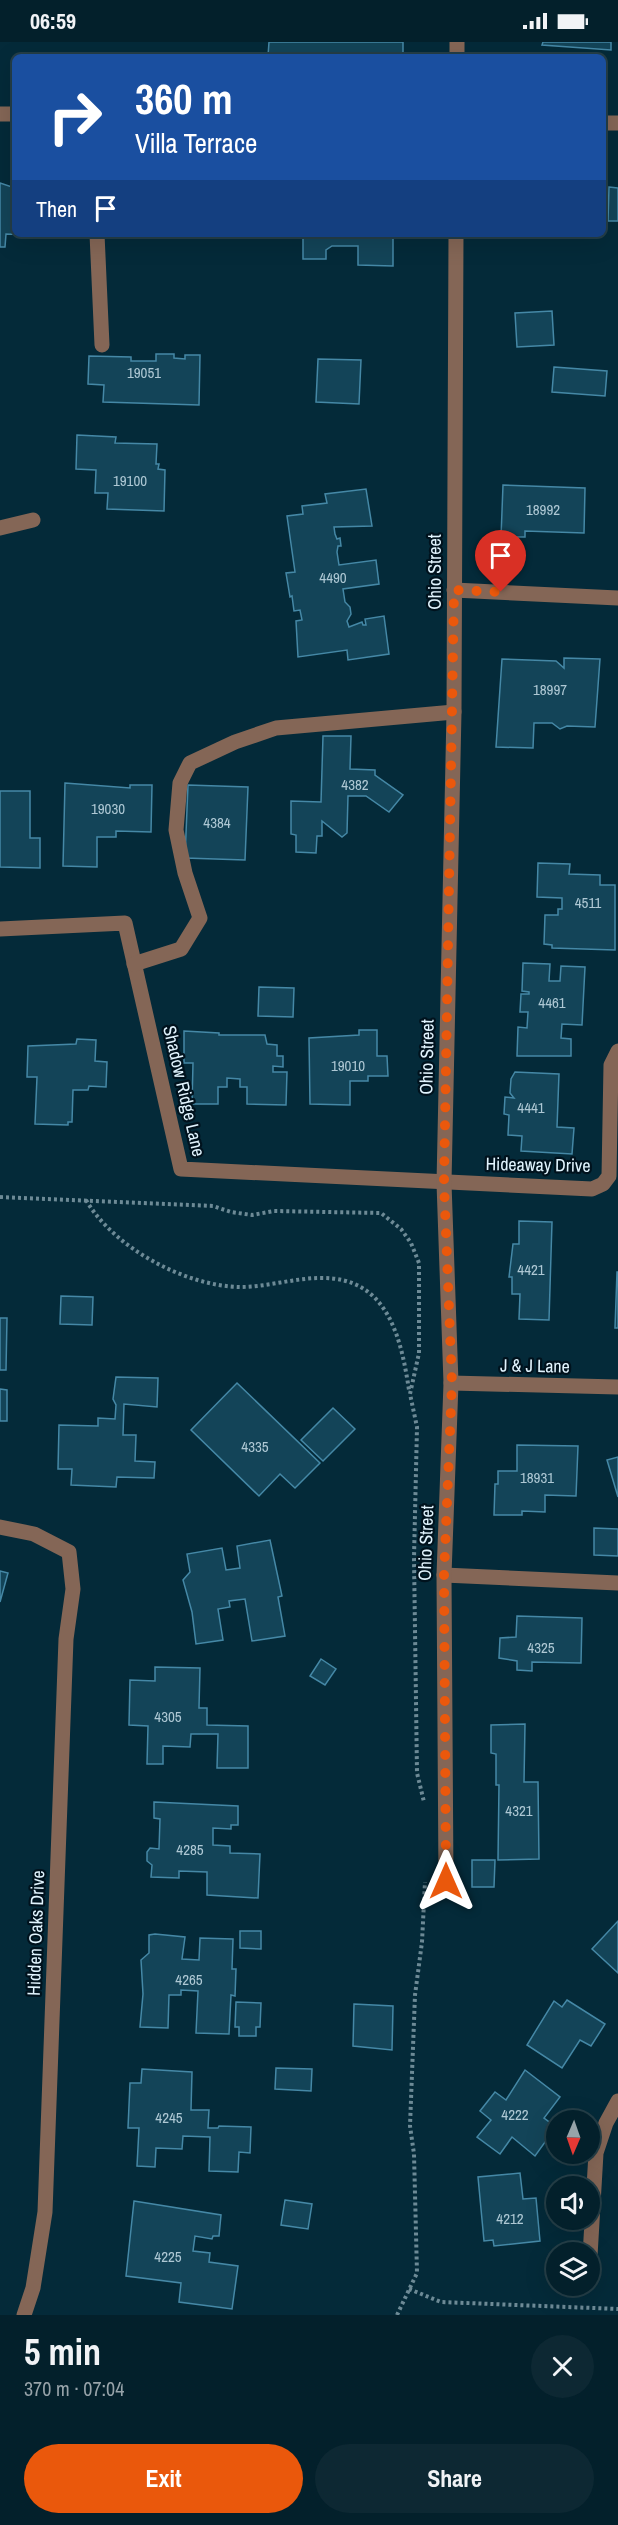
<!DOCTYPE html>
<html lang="en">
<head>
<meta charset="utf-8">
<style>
  body { margin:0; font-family:"Archivo Narrow",sans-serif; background:#0d2833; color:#f1f3f6; height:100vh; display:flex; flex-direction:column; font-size:22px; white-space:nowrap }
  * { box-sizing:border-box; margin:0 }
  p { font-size:20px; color:#97a3a9 }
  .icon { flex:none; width:33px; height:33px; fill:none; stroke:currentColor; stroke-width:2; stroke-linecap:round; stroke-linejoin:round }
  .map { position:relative; height:2273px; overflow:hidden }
  .sheet { display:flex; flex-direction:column; background:#03202b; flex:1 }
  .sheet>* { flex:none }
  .hud { position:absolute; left:12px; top:12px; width:594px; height:183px; border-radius:9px; box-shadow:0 6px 24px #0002,0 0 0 2px #243e47; background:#1a4fa0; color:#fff; overflow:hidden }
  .needle { width:39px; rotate:182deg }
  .tools { position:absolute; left:546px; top:2068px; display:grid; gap:12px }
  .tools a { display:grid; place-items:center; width:54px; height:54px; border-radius:50%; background:#03202b; box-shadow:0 6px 24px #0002,0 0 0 2px #243e47; font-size:30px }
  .pin { position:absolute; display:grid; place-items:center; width:51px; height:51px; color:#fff; margin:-62px -26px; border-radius:50% 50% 50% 0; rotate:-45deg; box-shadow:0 0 6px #0007 }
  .pin .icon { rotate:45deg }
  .me { position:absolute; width:66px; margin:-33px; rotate:0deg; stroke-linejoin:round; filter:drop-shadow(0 0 4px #0008) }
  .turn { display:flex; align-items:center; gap:21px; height:126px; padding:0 24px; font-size:27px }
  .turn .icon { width:78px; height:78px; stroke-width:2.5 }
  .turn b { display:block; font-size:42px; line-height:51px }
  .then { display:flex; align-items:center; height:57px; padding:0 24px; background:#0003; gap:12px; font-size:22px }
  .round { display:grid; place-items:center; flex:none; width:63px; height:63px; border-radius:32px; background:#0d2833 }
  .overview { display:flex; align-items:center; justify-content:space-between; height:102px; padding:0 24px }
  h1 { font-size:36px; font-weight:700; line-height:45px }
  .action { display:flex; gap:12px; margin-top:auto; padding:12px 24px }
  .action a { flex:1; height:69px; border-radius:36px; background:#ea580c; color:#fff; font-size:24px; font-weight:700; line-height:69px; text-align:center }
  .action a+a { background:#0d2833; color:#f1f3f6 }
  .status { display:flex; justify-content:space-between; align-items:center; height:42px; padding:0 30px; background:#03202b; direction:ltr }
  .status svg { height:16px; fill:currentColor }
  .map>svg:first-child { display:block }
</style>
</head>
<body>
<div class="status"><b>06:59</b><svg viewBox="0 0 49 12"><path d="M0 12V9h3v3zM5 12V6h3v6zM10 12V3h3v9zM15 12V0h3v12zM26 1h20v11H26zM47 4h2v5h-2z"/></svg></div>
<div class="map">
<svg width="618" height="2273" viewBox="0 0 618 2273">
  <rect width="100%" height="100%" fill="#042a39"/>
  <g fill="#134458" stroke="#4588a6" stroke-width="1.5">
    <path d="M 269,0 L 403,0 L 403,15 L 268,14 Z"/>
    <path d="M 543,0 L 611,0 L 611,8 L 542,3 Z"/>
    <path d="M 0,141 L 15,146 L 15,192 L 53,194 L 6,192 L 5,205 L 0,205 Z"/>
    <path d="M 609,145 L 618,146 L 618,179 L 608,179 Z"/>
    <path d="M 303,192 L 393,192 L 393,224 L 358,223 L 358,204 L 332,204 L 326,208 L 326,217 L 303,217 Z"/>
    <path d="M 552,269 L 554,303 L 517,305 L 515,271 Z"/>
    <path d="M 156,312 L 174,312 L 174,316 L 185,317 L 185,313 L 200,313 L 199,363 L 103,360 L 104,343 L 88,342 L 89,314 L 131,315 L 131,319 L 156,319 Z"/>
    <path d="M 318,317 L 361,318 L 359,362 L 316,360 Z"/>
    <path d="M 554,325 L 607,329 L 605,354 L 552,350 Z"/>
    <path d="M 77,393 L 116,395 L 115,401 L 157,402 L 156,422 L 159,422 L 158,427 L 165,428 L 164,469 L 107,467 L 108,451 L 95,451 L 96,428 L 76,427 Z"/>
    <path d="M 503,443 L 585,446 L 584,491 L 525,489 L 525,495 L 501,495 Z"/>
    <path d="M 366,447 L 372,484 L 334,485 L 335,492 L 337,497 L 340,496 L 341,504 L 338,504 L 337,510 L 339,523 L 376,518 L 379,542 L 343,547 L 345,560 L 350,565 L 351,572 L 347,579 L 349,585 L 362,580 L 363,583 L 366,583 L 365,577 L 384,574 L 389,612 L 348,618 L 347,608 L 298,615 L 296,579 L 302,578 L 300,568 L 294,569 L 292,554 L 290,555 L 286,531 L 295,530 L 287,474 L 303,472 L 302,464 L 327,461 L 325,452 Z"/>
    <path d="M 564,616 L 600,617 L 595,685 L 567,684 L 560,687 L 552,681 L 534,681 L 533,706 L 496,705 L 502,617 L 556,619 L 564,626 Z"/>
    <path d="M 323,694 L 351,694 L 350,727 L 375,728 L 375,733 L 403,753 L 389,770 L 366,754 L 348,754 L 347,791 L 342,795 L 322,779 L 322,794 L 317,794 L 316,811 L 296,810 L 296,793 L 291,792 L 291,759 L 321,760 Z"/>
    <path d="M 65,741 L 130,746 L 130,743 L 152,743 L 151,790 L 116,789 L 116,795 L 97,795 L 97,825 L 63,824 Z"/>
    <path d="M 188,743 L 248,745 L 245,818 L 185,816 Z"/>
    <path d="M 0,749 L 30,749 L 30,796 L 40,796 L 40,826 L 0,825 Z"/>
    <path d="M 538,821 L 570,822 L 569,832 L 600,833 L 600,843 L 615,843 L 615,908 L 552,906 L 552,903 L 544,902 L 545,873 L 558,873 L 558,867 L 562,867 L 562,856 L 537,855 Z"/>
    <path d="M 523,921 L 550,922 L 549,939 L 560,939 L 561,924 L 585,925 L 582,983 L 562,982 L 561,996 L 571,997 L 571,1014 L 517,1014 L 518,985 L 527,986 L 528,970 L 520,970 L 521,952 L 529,952 L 529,950 L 522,949 Z"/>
    <path d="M 259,945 L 294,946 L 293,975 L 258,974 Z"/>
    <path d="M 359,988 L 377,988 L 377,1014 L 387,1014 L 388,1034 L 368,1034 L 368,1039 L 350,1039 L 350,1063 L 310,1062 L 309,996 L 359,993 Z"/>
    <path d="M 184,989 L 219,991 L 219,993 L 265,993 L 267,1002 L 277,1003 L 277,1014 L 283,1014 L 283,1025 L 273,1024 L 273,1030 L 287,1030 L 286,1063 L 247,1062 L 247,1045 L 240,1045 L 240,1037 L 227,1036 L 227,1045 L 218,1045 L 218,1062 L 192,1062 L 193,1021 L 184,1021 Z"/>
    <path d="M 77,997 L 96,998 L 95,1019 L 107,1020 L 106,1045 L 89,1044 L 88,1048 L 73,1048 L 72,1080 L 68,1080 L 68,1083 L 35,1082 L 37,1035 L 27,1035 L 28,1004 L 76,1002 Z"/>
    <path d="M 515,1030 L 559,1032 L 557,1085 L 574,1086 L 572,1112 L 521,1109 L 522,1094 L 508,1093 L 509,1073 L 504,1072 L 505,1055 L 514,1056 L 510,1051 L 511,1037 Z"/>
    <path d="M 519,1179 L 552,1180 L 549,1278 L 519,1277 L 520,1252 L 512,1252 L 512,1235 L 509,1235 L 513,1202 L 519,1202 Z"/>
    <path d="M 617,1230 L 618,1230 L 618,1286 L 615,1286 Z"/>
    <path d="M 61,1254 L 93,1255 L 92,1283 L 60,1282 Z"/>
    <path d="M 0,1276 L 7,1276 L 6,1328 L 0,1328 Z"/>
    <path d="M 116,1335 L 158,1336 L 157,1365 L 124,1362 L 123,1393 L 136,1393 L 135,1419 L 155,1420 L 154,1436 L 117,1435 L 116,1445 L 71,1443 L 72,1427 L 58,1427 L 59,1383 L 98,1384 L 98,1376 L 115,1377 L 116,1363 L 113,1357 Z"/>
    <path d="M 237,1341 L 320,1421 L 295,1446 L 280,1432 L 259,1454 L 191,1388 Z"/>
    <path d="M 0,1347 L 7,1348 L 7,1379 L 0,1379 Z"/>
    <path d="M 333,1366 L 355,1387 L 323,1419 L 301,1398 Z"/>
    <path d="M 517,1403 L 578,1404 L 576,1454 L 545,1453 L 545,1470 L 522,1469 L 522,1473 L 494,1473 L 495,1442 L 498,1442 L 498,1429 L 517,1429 Z"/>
    <path d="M 618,1415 L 618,1455 L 607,1418 Z"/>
    <path d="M 594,1486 L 618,1487 L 618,1514 L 594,1513 Z"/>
    <path d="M 270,1498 L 282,1554 L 278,1555 L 285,1594 L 252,1599 L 245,1557 L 229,1559 L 230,1565 L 218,1567 L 223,1598 L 196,1602 L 192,1570 L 183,1538 L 190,1530 L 187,1512 L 222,1506 L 226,1528 L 240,1526 L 237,1504 Z"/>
    <path d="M 0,1529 L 8,1531 L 0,1560 Z"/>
    <path d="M 517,1574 L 582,1576 L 581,1621 L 532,1620 L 532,1629 L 517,1628 L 517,1619 L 499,1616 L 500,1596 L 516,1595 Z"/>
    <path d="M 321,1617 L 336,1627 L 325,1643 L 310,1634 Z"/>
    <path d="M 155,1625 L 200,1626 L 199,1666 L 207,1666 L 207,1683 L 248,1684 L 248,1726 L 217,1726 L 218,1692 L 191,1692 L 190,1705 L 163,1704 L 163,1722 L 147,1722 L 148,1684 L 129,1683 L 130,1638 L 155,1639 Z"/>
    <path d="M 525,1682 L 524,1740 L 538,1740 L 539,1817 L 498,1818 L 499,1743 L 496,1743 L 496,1712 L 491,1711 L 491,1683 Z"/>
    <path d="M 154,1760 L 238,1764 L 238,1783 L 231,1783 L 231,1787 L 213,1786 L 213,1803 L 230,1804 L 230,1811 L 260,1812 L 258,1856 L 207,1853 L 207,1830 L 179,1829 L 179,1836 L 151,1835 L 152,1823 L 147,1819 L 147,1810 L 150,1806 L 159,1807 L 160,1777 L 154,1776 Z"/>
    <path d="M 472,1818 L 495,1818 L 494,1845 L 472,1845 Z"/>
    <path d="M 618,1879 L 618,1931 L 592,1907 Z"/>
    <path d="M 240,1889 L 261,1889 L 261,1907 L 240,1906 Z"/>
    <path d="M 155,1892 L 185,1895 L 182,1917 L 199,1918 L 200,1896 L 233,1897 L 232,1927 L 236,1927 L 235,1954 L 231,1953 L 229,1992 L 196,1991 L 198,1949 L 181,1948 L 181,1953 L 169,1953 L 168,1986 L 140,1985 L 143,1952 L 141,1918 L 149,1911 L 149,1893 Z"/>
    <path d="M 567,1958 L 605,1982 L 591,2004 L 580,1998 L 562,2026 L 527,2003 L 554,1959 L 562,1965 Z"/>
    <path d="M 236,1960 L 261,1961 L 260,1985 L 256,1985 L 256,1994 L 239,1994 L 239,1985 L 235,1985 Z"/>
    <path d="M 354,1962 L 393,1964 L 392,2008 L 353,2004 Z"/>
    <path d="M 276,2026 L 312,2027 L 311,2049 L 275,2047 Z"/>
    <path d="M 142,2027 L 192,2030 L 191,2068 L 209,2068 L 208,2086 L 218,2086 L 219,2084 L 251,2085 L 250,2111 L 239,2110 L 238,2130 L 209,2129 L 210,2095 L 183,2094 L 182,2107 L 156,2106 L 155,2125 L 137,2124 L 139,2086 L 128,2086 L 130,2041 L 141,2041 Z"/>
    <path d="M 525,2028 L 560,2055 L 544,2076 L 556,2085 L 535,2114 L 512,2095 L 500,2112 L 477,2095 L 491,2078 L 480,2069 L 495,2050 L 506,2058 Z"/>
    <path d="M 520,2131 L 523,2157 L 536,2156 L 540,2199 L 494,2204 L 493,2198 L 484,2199 L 478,2135 Z"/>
    <path d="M 285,2158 L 312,2162 L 308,2187 L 281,2183 Z"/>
    <path d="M 134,2159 L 221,2173 L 219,2194 L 213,2194 L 212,2197 L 195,2194 L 193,2209 L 210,2211 L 209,2220 L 238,2224 L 232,2267 L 179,2260 L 181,2241 L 126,2234 Z"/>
  </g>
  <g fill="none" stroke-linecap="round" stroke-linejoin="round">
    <g stroke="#6d8a96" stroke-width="4" stroke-dasharray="3 3" stroke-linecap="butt">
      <path d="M 0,1155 L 213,1164 L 231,1170 L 252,1173 L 274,1169 L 381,1171 L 401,1187 L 411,1201 L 419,1221 L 419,1311 L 410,1352 L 417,1385 L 414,1516 L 417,1731 L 424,1760"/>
      <path d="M 86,1158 C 114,1206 185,1244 240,1245 C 267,1245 294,1236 321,1236 C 388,1235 401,1296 409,1348"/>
      <path d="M 409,2247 L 441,2260 L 618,2267"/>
      <path d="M 397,2273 L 417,2231 L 414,2112 L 410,2084 L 415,1953 L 422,1900 L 425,1840"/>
    </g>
    <g stroke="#846656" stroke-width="15">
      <path d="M 457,15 L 457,0"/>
      <path d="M 0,72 L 15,72"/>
      <path d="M 603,81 L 618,81"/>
      <path d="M 97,192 L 102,303"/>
      <path d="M 0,486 L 33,478"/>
      <path d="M 454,548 L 618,556"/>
      <path d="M 0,887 L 125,881 L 181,1127 L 592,1147 L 603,1142 L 609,1134 L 611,1023 L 618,1009"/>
      <path d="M 134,922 L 181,907 L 200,876 L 185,831 L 176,788 L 180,741 L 190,721 L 235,700 L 276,686 L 454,670"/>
      <path d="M 451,1341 L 618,1345"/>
      <path d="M 0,1485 L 34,1492 L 69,1510 L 73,1547 L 66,1597 L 45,2170 L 33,2246 L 24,2273"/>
      <path d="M 444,1533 L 618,1541"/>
      <path d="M 446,1839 L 444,1533 L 451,1341 L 444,1141 L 454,670 L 456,192"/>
      <path d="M 590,2214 L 596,2111 L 606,2081 L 618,2059"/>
    </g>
  </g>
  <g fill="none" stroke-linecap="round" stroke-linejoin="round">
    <path stroke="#ea580c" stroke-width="10" stroke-dasharray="0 18" d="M 446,1839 L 444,1533 L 452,1341 L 444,1141 L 454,548 L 501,550"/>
  </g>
  <g text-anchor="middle" stroke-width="4.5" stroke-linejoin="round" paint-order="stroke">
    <g font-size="15" fill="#aec8d4">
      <text x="144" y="336">19051</text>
      <text x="130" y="444">19100</text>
      <text x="543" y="473">18992</text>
      <text x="333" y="541">4490</text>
      <text x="550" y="653">18997</text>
      <text x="355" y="748">4382</text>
      <text x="108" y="772">19030</text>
      <text x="217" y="786">4384</text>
      <text x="588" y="866">4511</text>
      <text x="552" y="966">4461</text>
      <text x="348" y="1029">19010</text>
      <text x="531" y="1071">4441</text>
      <text x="531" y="1233">4421</text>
      <text x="255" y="1410">4335</text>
      <text x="537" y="1441">18931</text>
      <text x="541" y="1611">4325</text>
      <text x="168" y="1680">4305</text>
      <text x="519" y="1774">4321</text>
      <text x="190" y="1813">4285</text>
      <text x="189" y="1943">4265</text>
      <text x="515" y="2078">4222</text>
      <text x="169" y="2081">4245</text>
      <text x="510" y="2182">4212</text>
      <text x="168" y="2220">4225</text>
    </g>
    <g font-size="18" fill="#e1f4fe" stroke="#00121d">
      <text transform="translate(435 530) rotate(-90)" y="6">Ohio Street</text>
      <text transform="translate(427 1015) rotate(-89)" y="6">Ohio Street</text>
      <text transform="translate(184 1049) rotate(77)" y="6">Shadow Ridge Lane</text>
      <text transform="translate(538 1123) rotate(1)" y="6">Hideaway Drive</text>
      <text transform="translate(535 1324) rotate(1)" y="6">J &amp; J Lane</text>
      <text transform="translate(426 1501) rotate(-88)" y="6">Ohio Street</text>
      <text transform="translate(36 1891) rotate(-88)" y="6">Hidden Oaks Drive</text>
    </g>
  </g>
</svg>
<div class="tools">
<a><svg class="needle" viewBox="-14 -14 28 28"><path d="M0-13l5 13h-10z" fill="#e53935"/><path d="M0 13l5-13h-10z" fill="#97a3a9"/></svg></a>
<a><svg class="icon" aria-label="sound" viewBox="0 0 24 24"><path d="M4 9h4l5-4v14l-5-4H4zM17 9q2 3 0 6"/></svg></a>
<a><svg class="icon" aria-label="layers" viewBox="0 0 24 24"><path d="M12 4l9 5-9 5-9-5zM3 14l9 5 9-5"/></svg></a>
</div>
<div class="pin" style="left:501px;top:550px;background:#d93025"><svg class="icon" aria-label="arrive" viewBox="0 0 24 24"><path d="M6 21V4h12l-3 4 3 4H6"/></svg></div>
<svg class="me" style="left:446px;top:1839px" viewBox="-20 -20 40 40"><path d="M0-17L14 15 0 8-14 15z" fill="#ea580c" stroke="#fff" stroke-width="4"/></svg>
<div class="hud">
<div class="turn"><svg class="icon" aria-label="right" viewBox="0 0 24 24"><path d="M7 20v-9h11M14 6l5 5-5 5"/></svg><div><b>360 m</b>Villa Terrace</div></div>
<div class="then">Then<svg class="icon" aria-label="arrive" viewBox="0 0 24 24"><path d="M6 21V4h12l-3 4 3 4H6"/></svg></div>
</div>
</div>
<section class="sheet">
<div class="overview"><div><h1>5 min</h1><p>370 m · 07:04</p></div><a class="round"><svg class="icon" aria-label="close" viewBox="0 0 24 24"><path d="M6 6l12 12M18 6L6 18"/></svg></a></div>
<div class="action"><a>Exit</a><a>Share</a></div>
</section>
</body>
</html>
